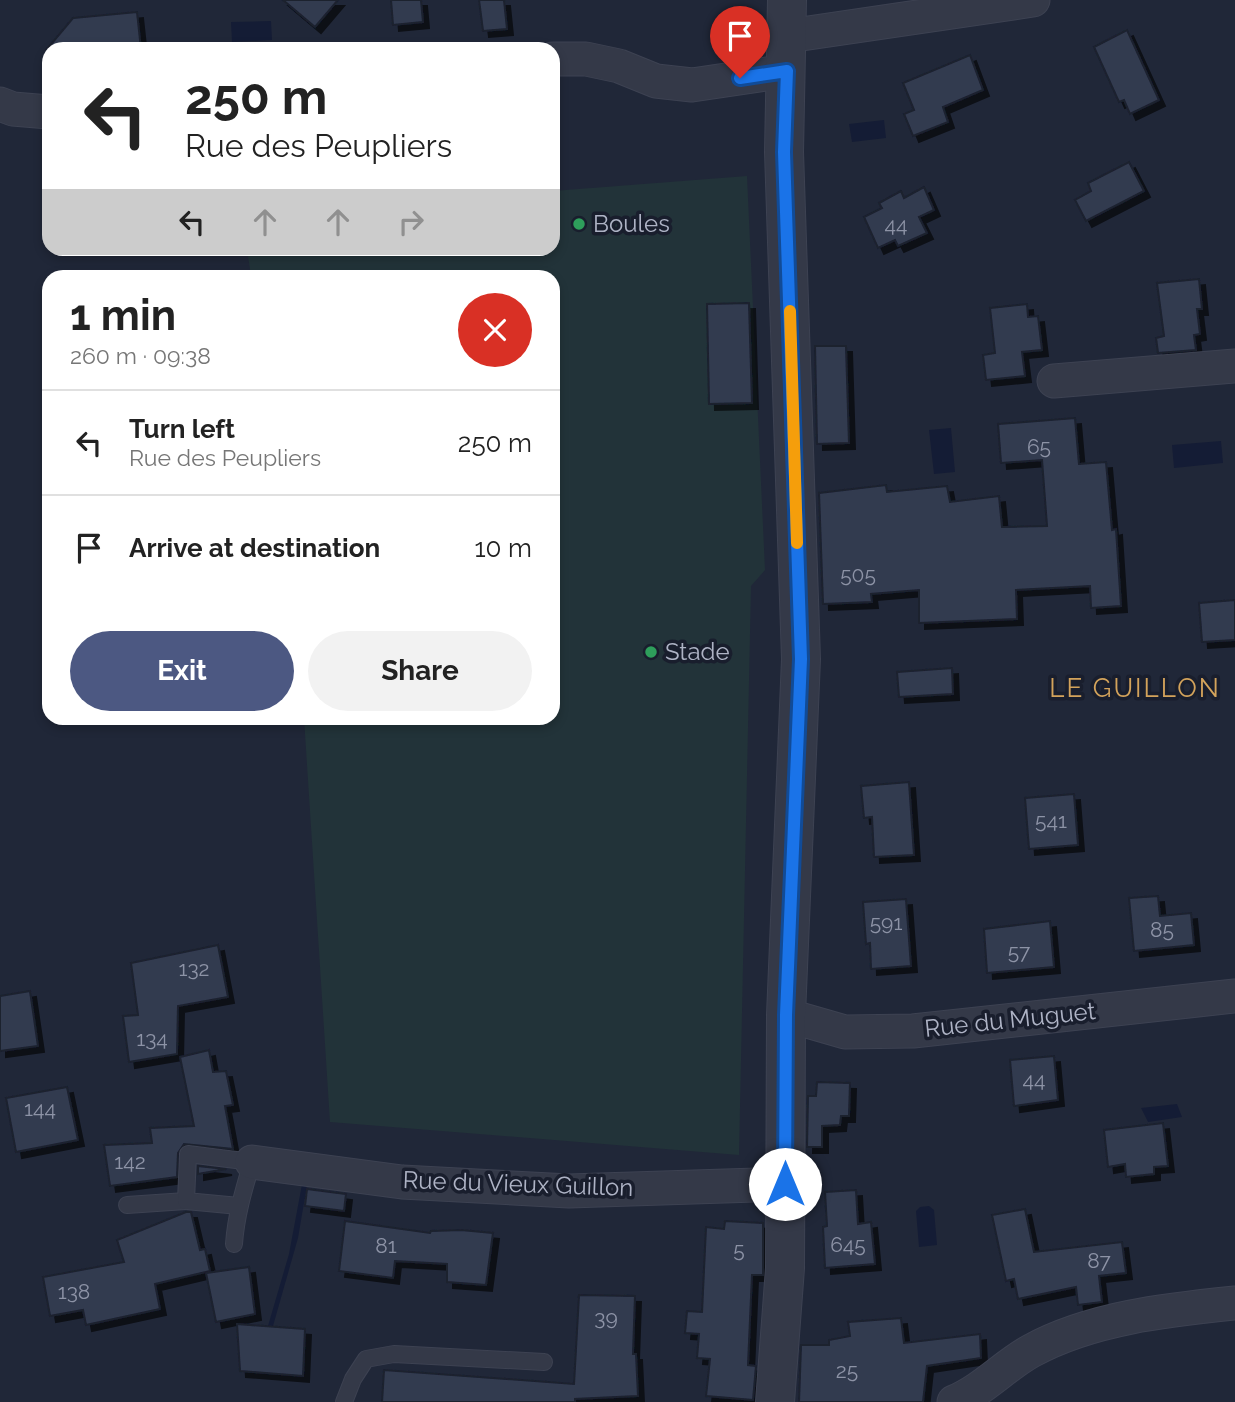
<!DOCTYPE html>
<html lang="en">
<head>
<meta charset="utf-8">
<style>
  body { margin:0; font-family:Raleway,sans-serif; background:#f2f2f2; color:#222; height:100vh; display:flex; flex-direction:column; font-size:26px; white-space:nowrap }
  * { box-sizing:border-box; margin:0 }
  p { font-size:23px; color:#767676 }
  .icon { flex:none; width:38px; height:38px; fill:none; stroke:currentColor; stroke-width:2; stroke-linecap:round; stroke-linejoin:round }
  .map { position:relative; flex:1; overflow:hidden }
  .drawer { position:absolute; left:42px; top:270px; width:518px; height:455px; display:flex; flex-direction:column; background:#fff; border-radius:21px; box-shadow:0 4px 10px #0003 }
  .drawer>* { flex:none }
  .hud { position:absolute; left:42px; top:42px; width:518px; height:214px; border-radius:21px; box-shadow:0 4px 10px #0003; background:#fff; color:#222; overflow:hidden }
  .pin { position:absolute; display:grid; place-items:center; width:60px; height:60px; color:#fff; margin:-72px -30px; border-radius:50% 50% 50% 0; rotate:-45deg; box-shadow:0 0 7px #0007 }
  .pin .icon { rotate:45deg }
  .me { position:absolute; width:77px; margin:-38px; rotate:0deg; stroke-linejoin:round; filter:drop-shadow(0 0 5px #0008) }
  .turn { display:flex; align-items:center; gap:24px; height:147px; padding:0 28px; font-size:32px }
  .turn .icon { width:91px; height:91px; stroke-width:2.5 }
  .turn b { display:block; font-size:49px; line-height:60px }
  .lanes { display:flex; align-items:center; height:66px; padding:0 28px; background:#0003; justify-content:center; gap:35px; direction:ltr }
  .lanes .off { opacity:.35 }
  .round { display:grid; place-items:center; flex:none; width:74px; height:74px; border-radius:37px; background:#f2f2f2 }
  .summary { display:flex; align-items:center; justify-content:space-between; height:119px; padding:0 28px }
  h1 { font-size:42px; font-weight:700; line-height:52px }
  .cta { display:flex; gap:14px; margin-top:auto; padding:14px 28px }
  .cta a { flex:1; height:80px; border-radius:42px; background:#4c5882; color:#fff; font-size:28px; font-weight:700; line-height:80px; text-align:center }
  .cta a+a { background:#f2f2f2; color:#222 }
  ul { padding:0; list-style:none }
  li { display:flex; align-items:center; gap:21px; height:105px; padding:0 28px; border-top:2px solid #e0e0e0 }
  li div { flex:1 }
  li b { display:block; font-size:26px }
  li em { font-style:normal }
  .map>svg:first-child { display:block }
</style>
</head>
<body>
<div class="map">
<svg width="1235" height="1402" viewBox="0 0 1235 1402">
  <defs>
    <filter id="shadow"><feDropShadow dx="6" dy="6" stdDeviation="0" flood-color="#0009"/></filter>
  </defs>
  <rect width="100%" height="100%" fill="#202738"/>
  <path fill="#223339" d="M 747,176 L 765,570 L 751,586 L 739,1155 L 330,1122 L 304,718 L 553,718 L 553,276 L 251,276 L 247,249 L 553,248 L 553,191 Z"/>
  <g fill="#141c35">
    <path d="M 271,21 L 272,40 L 232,42 L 231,22 Z"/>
    <path d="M 884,120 L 886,138 L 852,142 L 849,124 Z"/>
    <path d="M 951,428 L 955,472 L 934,474 L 929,430 Z"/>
    <path d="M 1221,441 L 1223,463 L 1174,468 L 1172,445 Z"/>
    <path d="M 1177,1104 L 1182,1117 L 1148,1122 L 1141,1108 Z"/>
    <path d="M 303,1179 L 308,1179 L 298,1238 L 273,1326 L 268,1326 L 289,1254 Z"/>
    <path d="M 929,1206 L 934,1210 L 937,1245 L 919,1247 L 916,1211 L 920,1207 Z"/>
  </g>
  <g fill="#323a4f" stroke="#1b202f" stroke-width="2" filter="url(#shadow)">
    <path d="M 283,0 L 338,0 L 315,27 Z"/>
    <path d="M 391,0 L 421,0 L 423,22 L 393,25 Z"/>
    <path d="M 479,0 L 504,0 L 507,29 L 483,31 Z"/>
    <path d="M 137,12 L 141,49 L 47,49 L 73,18 Z"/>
    <path d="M 1127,30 L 1159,100 L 1130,114 L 1124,100 L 1119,102 L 1094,47 Z"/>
    <path d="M 970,55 L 983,90 L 943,107 L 948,122 L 913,136 L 904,114 L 914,110 L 903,83 Z"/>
    <path d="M 1129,162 L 1144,191 L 1086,221 L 1075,200 L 1091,191 L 1088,183 Z"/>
    <path d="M 924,187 L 934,210 L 919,217 L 927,233 L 898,246 L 895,240 L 878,248 L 864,217 L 882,208 L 879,203 L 901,191 L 904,198 Z"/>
    <path d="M 1199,279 L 1202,309 L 1197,309 L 1200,334 L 1194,335 L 1196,350 L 1158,353 L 1156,338 L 1164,336 L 1157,283 Z"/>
    <path d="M 749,303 L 752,403 L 709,404 L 707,304 Z"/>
    <path d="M 1027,304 L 1028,317 L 1038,316 L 1042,350 L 1022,352 L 1025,376 L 986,380 L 983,355 L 995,353 L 990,308 Z"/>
    <path d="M 815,346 L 846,346 L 849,443 L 817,444 Z"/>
    <path d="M 1075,418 L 1079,464 L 1106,462 L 1112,530 L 1116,529 L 1121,606 L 1091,608 L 1090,586 L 1016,590 L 1017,619 L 919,623 L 919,590 L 871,594 L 872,602 L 823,604 L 819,493 L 886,485 L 887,492 L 947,486 L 950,502 L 999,496 L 1002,527 L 1047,526 L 1042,460 L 1001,463 L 998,424 Z"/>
    <path d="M 1235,600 L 1235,640 L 1202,642 L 1199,603 Z"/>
    <path d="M 952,668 L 953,694 L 899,697 L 897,672 Z"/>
    <path d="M 909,782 L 914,855 L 874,857 L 872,817 L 864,818 L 861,786 Z"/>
    <path d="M 1074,794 L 1078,845 L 1029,849 L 1025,798 Z"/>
    <path d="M 1158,896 L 1160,916 L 1191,913 L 1194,945 L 1134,951 L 1129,898 Z"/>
    <path d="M 906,899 L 911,966 L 871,969 L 870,943 L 866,944 L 863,902 Z"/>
    <path d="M 1050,921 L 1054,967 L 987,973 L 984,929 Z"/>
    <path d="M 218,945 L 228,997 L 178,1006 L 177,1054 L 129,1062 L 123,1016 L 138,1015 L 131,963 Z"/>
    <path d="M 30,991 L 38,1046 L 0,1051 L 0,996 Z"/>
    <path d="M 209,1050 L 213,1072 L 226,1071 L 233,1105 L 225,1106 L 233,1149 L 184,1144 L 178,1153 L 177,1177 L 110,1186 L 104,1145 L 152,1143 L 150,1128 L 194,1126 L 180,1057 Z"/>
    <path d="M 1054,1056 L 1058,1100 L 1014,1106 L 1010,1060 Z"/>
    <path d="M 817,1082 L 850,1083 L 849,1116 L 841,1116 L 840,1125 L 822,1126 L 822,1147 L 807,1147 L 808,1096 L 816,1096 Z"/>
    <path d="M 67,1087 L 78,1140 L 16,1152 L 6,1098 Z"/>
    <path d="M 1163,1123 L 1168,1166 L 1154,1167 L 1154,1174 L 1126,1177 L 1125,1164 L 1108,1167 L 1104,1130 Z"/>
    <path d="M 198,1166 L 226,1169 L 198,1174 Z"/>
    <path d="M 307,1189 L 346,1194 L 344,1211 L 305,1206 Z"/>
    <path d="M 856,1190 L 858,1224 L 871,1222 L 875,1264 L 825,1268 L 823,1227 L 827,1226 L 825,1192 Z"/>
    <path d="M 1025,1209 L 1034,1252 L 1122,1242 L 1126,1273 L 1099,1276 L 1102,1302 L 1078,1305 L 1076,1287 L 1018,1299 L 1014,1279 L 1006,1281 L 992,1215 Z"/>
    <path d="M 186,1212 L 191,1212 L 200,1250 L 205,1249 L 210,1271 L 155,1284 L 160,1309 L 86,1325 L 83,1310 L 50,1316 L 43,1277 L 124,1262 L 117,1240 Z"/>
    <path d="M 345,1221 L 430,1233 L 431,1231 L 461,1230 L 493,1233 L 486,1285 L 447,1282 L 447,1264 L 395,1261 L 393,1278 L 339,1271 Z"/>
    <path d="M 725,1221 L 763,1223 L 763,1275 L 752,1275 L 748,1365 L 756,1366 L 753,1400 L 706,1396 L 710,1359 L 697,1358 L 699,1334 L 685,1333 L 687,1311 L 702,1312 L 706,1227 L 724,1229 Z"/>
    <path d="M 249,1267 L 255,1314 L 216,1322 L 206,1273 Z"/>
    <path d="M 579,1295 L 635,1296 L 633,1354 L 636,1354 L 638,1396 L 575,1399 L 575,1402 L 382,1402 L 384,1370 L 574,1384 Z"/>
    <path d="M 901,1318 L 904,1343 L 980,1334 L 981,1358 L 927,1366 L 923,1402 L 799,1402 L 801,1345 L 829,1345 L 829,1340 L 850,1336 L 848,1322 Z"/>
    <path d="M 237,1324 L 305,1329 L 303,1376 L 240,1371 Z"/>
  </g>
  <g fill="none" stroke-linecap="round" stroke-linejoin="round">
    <g stroke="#3d4252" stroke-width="18">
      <g id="service">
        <path d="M 127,1205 L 186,1201"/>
        <path d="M 234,1244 C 236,1215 244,1189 252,1162 L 188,1154 L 186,1201 L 239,1206"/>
        <path d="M 344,1402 L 353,1379 L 366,1359 L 394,1354 L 544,1362"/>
      </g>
    </g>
    <g stroke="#3d4252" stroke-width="35">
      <g id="minor">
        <path d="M 788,36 L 1033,0"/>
        <path d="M 553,59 L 586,59 L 619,66 L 656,81 L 692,85 L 787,71"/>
        <path d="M 0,104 L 13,109 L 49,112"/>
        <path d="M 1054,381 L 1235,366"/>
        <path d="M 786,1015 L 845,1032 L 913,1031 L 1235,996"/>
        <path d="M 252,1162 L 402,1182 L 569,1191 L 785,1184"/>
        <path d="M 954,1402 C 983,1390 1004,1366 1031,1351 C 1091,1318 1167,1310 1235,1303"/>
      </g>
    </g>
    <g stroke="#3d4252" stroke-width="40">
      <path id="tertiary" d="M 775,1402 L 785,1268 L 786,1015 L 801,659 L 784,152 L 787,0"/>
    </g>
    <use href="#service" stroke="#343948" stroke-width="16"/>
    <use href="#minor" stroke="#343948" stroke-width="33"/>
    <use href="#tertiary" stroke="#343948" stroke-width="38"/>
  </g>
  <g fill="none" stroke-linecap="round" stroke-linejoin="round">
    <g stroke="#114b97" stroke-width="18">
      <path id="route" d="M 740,78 L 787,71 L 784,152 L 801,659 L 786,1015 L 785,1184"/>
    </g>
    <use href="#route" stroke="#1a73e8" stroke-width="12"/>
    <path stroke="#f59e0b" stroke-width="12" d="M 790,311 L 797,543"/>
  </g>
  <g fill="#2e9e5b" stroke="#191e2d" stroke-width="2.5">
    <circle cx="579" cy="224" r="7"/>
    <circle cx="651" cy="652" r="7"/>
  </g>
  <g text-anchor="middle" stroke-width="7" stroke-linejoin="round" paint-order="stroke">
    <g font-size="21" fill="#8d93a6">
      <text x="896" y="232">44</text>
      <text x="1039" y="454">65</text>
      <text x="858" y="582">505</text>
      <text x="1051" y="828">541</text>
      <text x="886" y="930">591</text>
      <text x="1162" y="937">85</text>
      <text x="1019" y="959">57</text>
      <text x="194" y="976">132</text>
      <text x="152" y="1046">134</text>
      <text x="1034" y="1087">44</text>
      <text x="40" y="1116">144</text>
      <text x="130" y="1169">142</text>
      <text x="848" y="1252">645</text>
      <text x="386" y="1253">81</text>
      <text x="739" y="1257">5</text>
      <text x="1099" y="1268">87</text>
      <text x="74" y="1299">138</text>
      <text x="606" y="1325">39</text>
      <text x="847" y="1378">25</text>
    </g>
    <g font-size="24" fill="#aeb3c5" stroke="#191e2d" text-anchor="start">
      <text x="593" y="232">Boules</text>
      <text x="665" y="660">Stade</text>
    </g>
    <g font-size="24" fill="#aeb3c5" stroke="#191e2d">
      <text transform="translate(1010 1020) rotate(-6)" y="8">Rue du Muguet</text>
      <text transform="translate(518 1184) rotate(2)" y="8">Rue du Vieux Guillon</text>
    </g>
    <g font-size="26" letter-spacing="2" fill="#d3a35b" stroke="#191e2d">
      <text x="1135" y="697">LE GUILLON</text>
    </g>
  </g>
</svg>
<div class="pin" style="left:740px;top:78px;background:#d93025"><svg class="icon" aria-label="arrive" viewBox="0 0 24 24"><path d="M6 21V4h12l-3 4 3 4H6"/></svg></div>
<svg class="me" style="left:785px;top:1184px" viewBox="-20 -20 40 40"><circle r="19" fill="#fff"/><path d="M0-13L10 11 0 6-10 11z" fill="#1a73e8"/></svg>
<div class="hud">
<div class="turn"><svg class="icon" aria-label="left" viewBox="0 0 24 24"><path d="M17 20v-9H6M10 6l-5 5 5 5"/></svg><div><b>250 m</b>Rue des Peupliers</div></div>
<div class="lanes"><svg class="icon" aria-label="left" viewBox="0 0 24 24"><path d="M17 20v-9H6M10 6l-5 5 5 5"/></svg><svg class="icon off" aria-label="ahead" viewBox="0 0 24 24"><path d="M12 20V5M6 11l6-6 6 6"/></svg><svg class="icon off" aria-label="ahead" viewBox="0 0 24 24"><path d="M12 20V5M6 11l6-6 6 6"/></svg><svg class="icon off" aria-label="right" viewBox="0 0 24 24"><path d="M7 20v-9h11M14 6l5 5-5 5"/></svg></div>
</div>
<section class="drawer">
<div class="summary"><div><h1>1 min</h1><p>260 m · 09:38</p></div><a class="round" style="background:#d93025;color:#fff"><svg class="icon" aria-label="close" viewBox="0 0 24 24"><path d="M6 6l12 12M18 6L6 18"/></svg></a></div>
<ul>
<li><svg class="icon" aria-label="left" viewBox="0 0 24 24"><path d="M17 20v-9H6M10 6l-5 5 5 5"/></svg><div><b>Turn left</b><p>Rue des Peupliers</p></div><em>250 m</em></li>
<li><svg class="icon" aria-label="arrive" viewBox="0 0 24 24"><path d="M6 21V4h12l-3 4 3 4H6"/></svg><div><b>Arrive at destination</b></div><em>10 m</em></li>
</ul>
<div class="cta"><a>Exit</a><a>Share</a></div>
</section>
</div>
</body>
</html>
